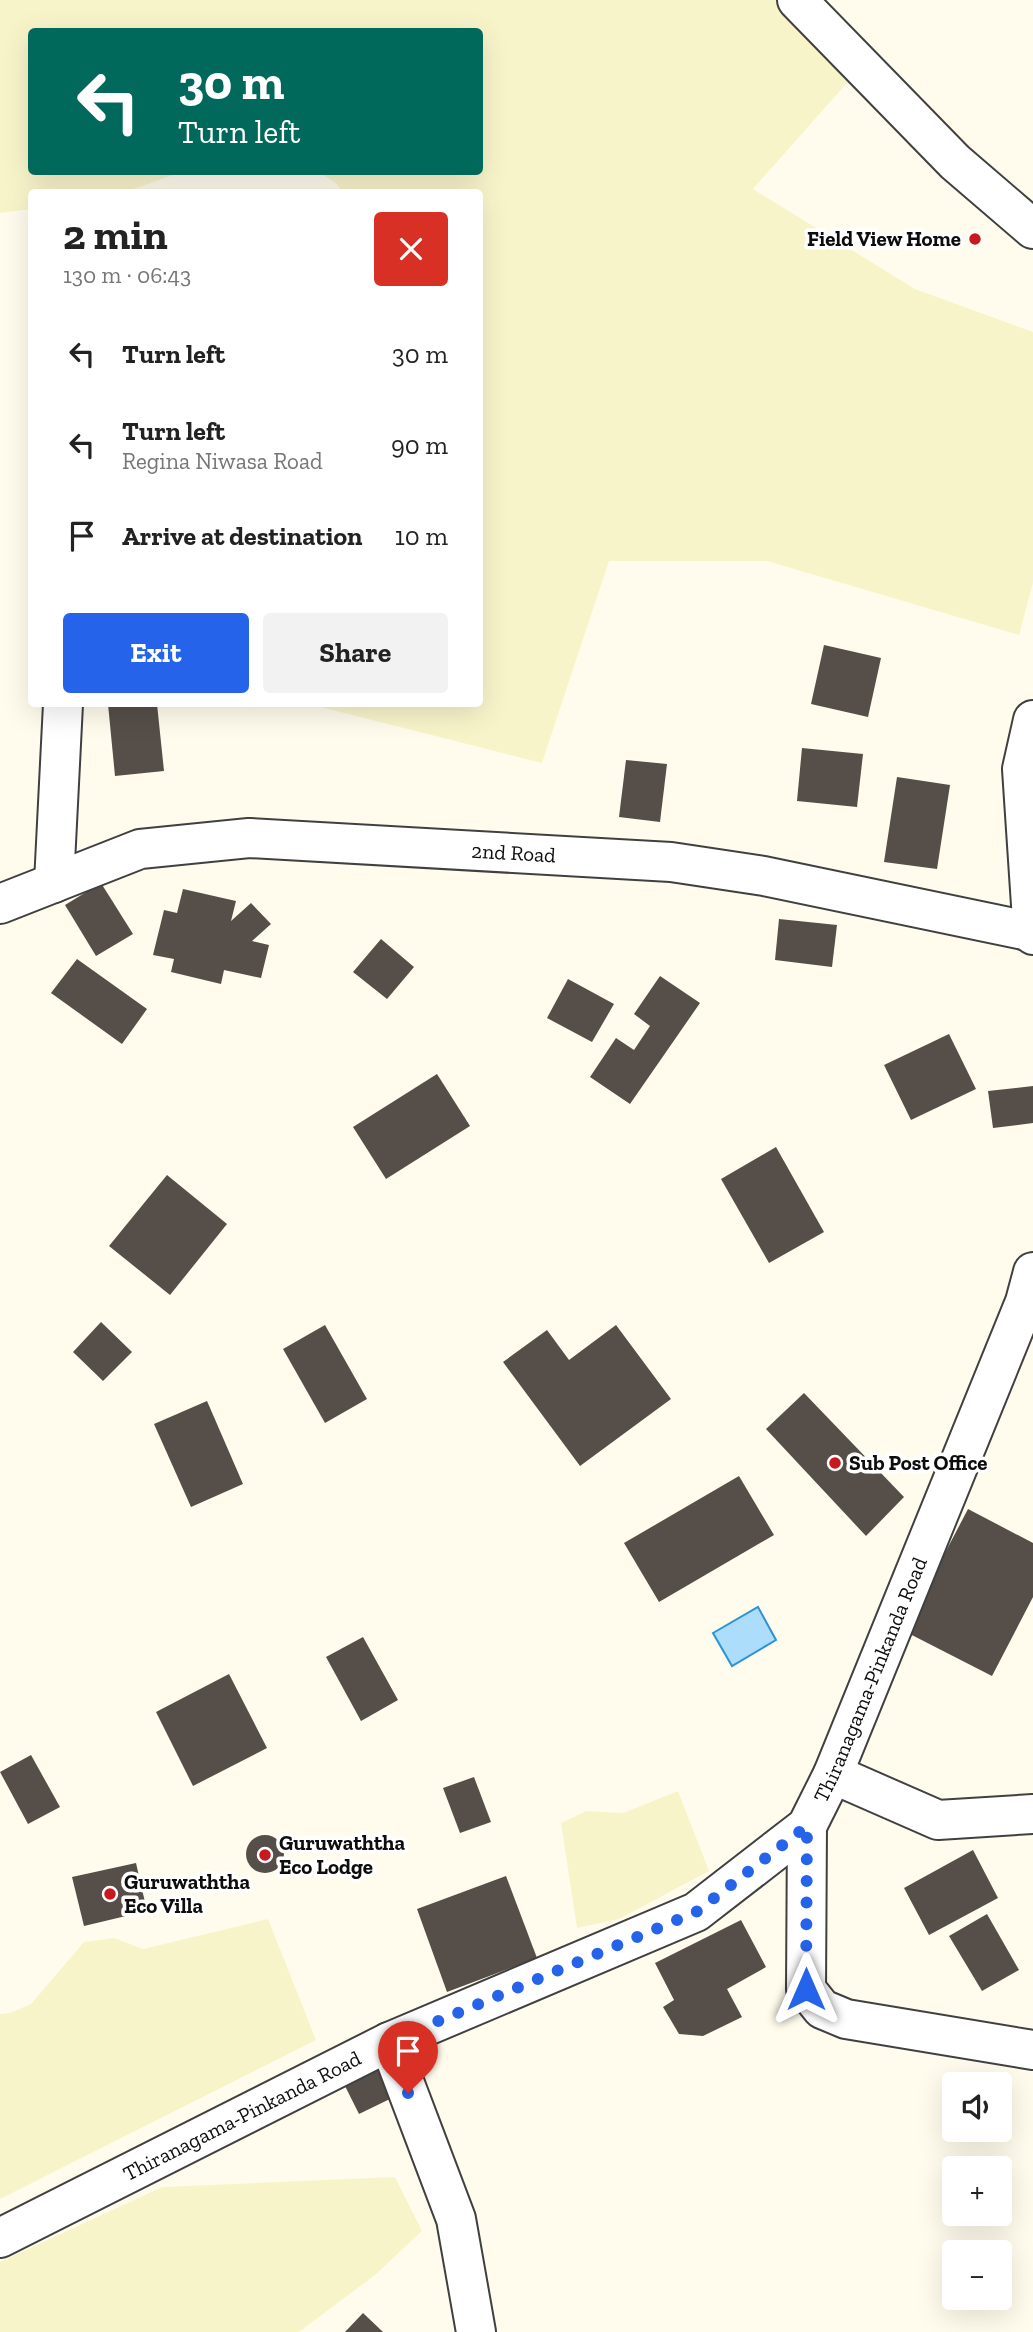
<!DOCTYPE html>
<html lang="en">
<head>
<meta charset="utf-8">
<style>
  body { margin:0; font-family:"Zilla Slab",serif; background:#f2f2f2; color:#222; height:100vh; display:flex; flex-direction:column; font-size:26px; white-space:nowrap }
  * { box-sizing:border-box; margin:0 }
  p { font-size:23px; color:#767676 }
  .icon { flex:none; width:38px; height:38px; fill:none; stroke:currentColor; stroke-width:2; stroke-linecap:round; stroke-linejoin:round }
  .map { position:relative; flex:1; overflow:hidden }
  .sheet { position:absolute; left:28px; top:189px; width:455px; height:518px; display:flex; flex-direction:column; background:#fff; border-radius:7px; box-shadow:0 7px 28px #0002 }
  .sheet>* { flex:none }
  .hud { position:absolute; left:28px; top:28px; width:455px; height:147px; border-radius:7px; box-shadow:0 7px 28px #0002; background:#00695c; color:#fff; overflow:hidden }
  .controls { position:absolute; left:942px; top:2072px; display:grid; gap:14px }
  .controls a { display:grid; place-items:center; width:70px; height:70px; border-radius:7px; background:#fff; box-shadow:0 7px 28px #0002; font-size:35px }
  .pin { position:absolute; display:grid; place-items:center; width:60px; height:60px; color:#fff; margin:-72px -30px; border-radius:50% 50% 50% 0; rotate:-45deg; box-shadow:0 0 7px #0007 }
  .pin .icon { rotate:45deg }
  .me { position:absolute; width:77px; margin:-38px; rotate:0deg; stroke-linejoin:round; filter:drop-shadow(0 0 5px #0008) }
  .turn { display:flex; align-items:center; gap:24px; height:147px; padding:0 35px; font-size:32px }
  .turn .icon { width:91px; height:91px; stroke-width:2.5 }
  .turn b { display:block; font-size:49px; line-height:60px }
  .round { display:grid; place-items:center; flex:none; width:74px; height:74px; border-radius:7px; background:#f2f2f2 }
  .overview { display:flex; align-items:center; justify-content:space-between; height:119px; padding:0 35px }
  h1 { font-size:42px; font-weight:700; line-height:52px }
  .action { display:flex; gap:14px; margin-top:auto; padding:14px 35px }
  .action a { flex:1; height:80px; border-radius:7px; background:#2563eb; color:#fff; font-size:28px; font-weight:700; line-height:80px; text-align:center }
  .action a+a { background:#f2f2f2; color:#222 }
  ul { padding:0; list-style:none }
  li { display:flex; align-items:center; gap:21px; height:91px; padding:0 35px }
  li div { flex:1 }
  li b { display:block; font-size:26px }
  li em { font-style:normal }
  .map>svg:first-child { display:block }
</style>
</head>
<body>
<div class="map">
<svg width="1033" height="2332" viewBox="0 0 1033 2332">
  <rect width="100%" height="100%" fill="#fffced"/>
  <g fill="#f8f4ca">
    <path d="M 0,0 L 828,0 L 820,23 L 862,66 L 753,189 L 915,289 L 1033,332 L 1033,583 L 1019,635 L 767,561 L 609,561 L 542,763 L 309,704 L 480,704 L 480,192 L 342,192 L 337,184 L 319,172 L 480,172 L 480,32 L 32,32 L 32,172 L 181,172 L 125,192 L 32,192 L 31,209 L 0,213 Z"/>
    <path d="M 678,1791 L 709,1871 L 619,1919 L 577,1928 L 561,1823 L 586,1811 L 623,1813 Z"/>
    <path d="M 268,1919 L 316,2040 L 0,2199 L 0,2014 L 10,2013 L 31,2004 L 84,1942 L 114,1938 L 143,1949 Z"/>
    <path d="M 395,2177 L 422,2231 L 375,2275 L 299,2332 L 0,2332 L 0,2262 L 162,2187 Z"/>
  </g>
  <path fill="#acddfb" stroke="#2d93d8" stroke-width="2" d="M 758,1607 L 776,1640 L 732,1666 L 713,1633 Z"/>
  <g fill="#564e48">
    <path d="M 824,645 L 881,658 L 868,717 L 811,704 Z"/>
    <path d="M 108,704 L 157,704 L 164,771 L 115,776 Z"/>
    <path d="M 802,748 L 863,754 L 857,807 L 797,801 Z"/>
    <path d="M 626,760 L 667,764 L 660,822 L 619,817 Z"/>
    <path d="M 897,777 L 950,785 L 937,869 L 884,862 Z"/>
    <path d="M 101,883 L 133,934 L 96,956 L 65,905 Z"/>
    <path d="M 183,889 L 236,901 L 231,921 L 251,903 L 271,924 L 252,941 L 269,945 L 261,978 L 224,970 L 221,984 L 171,972 L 174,959 L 153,955 L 164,910 L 177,913 Z"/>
    <path d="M 779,919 L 837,925 L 832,967 L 775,960 Z"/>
    <path d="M 381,939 L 414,967 L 387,999 L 353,972 Z"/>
    <path d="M 77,959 L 147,1009 L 122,1044 L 51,993 Z"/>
    <path d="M 660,976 L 700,1003 L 630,1104 L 590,1077 L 616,1038 L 634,1050 L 650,1026 L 634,1014 Z"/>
    <path d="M 568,979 L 614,1004 L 592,1042 L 547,1018 Z"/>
    <path d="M 949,1034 L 976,1089 L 911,1120 L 884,1065 Z"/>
    <path d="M 437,1074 L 470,1126 L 386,1179 L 353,1127 Z"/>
    <path d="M 1033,1086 L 1033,1123 L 993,1128 L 988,1091 Z"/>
    <path d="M 776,1147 L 824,1232 L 769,1263 L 721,1179 Z"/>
    <path d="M 167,1175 L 227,1224 L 170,1295 L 109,1246 Z"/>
    <path d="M 101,1322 L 132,1352 L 103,1381 L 73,1352 Z"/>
    <path d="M 325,1325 L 367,1399 L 325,1423 L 283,1349 Z"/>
    <path d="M 616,1325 L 671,1399 L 580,1466 L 503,1362 L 547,1330 L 569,1360 Z"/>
    <path d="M 804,1393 L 904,1497 L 866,1536 L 766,1429 Z"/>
    <path d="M 207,1401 L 243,1484 L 191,1507 L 154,1424 Z"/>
    <path d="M 739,1476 L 774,1535 L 659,1602 L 624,1543 Z"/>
    <path d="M 968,1509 L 1033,1543 L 1033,1597 L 992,1676 L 904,1631 Z"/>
    <path d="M 363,1637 L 398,1700 L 361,1721 L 326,1657 Z"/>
    <path d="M 229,1674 L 267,1748 L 193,1786 L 156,1712 Z"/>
    <path d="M 31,1755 L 60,1807 L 28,1824 L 0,1772 Z"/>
    <path d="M 474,1777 L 491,1822 L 460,1833 L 443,1788 Z"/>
    <circle cx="265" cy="1854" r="19"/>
    <path d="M 973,1850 L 998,1898 L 929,1935 L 904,1888 Z"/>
    <path d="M 136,1863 L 147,1911 L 84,1926 L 72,1877 Z"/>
    <path d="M 506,1876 L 537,1958 L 447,1992 L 417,1909 Z"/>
    <path d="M 987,1914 L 1019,1970 L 982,1991 L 949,1936 Z"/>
    <path d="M 741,1920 L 766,1967 L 727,1989 L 742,2017 L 703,2036 L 679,2034 L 663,2007 L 674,2000 L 655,1963 Z"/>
    <path d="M 379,2067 L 394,2097 L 359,2114 L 344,2084 Z"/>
    <path d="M 363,2313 L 383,2332 L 345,2332 Z"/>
  </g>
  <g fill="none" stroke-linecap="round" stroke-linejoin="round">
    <g stroke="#404040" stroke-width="42">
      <g id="minor">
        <path d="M 797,0 L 955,162 L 1033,229"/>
        <path d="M 1033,720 L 1022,769 L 1033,935"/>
        <path d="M 54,883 L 63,704"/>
        <path id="s1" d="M 0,904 L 140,849 L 249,838 L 671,862 L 764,876 L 1033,932"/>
        <path d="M 833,1774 L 938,1820 L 1033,1814"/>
        <path d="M 807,1826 L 806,1989 L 822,2009 L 846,2019 L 1033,2050"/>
        <path d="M 389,2042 L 456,2219 L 476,2332"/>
        <path id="s2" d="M 0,2238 L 389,2042 L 696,1912 L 807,1826 L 833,1774 L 1025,1302 L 1033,1272"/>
      </g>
    </g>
    <use href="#minor" stroke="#fff" stroke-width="38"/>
  </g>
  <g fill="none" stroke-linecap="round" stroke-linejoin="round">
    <path stroke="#2563eb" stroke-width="12" stroke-dasharray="0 21.6" d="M 408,2093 L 389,2042 L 696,1912 L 807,1826 L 806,1989"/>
  </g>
  <g fill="#c81920" stroke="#fff" stroke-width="2.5">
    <circle cx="975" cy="239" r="7"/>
    <circle cx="835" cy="1463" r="7"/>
    <circle cx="265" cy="1855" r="7"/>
    <circle cx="110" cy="1894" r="7"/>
  </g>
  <g text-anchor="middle" stroke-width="7" stroke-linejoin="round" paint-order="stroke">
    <g font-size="21" font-weight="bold" fill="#0d0d0d" stroke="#fff" text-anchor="start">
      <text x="961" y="246" text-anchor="end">Field View Home</text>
      <text x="849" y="1470">Sub Post Office</text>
      <text x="279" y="1850">Guruwaththa<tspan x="279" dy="24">Eco Lodge</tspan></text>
      <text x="124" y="1889">Guruwaththa<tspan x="124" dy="24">Eco Villa</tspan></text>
    </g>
    <g font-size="21" fill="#0d0d0d" stroke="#fff">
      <text dy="7" stroke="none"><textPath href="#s1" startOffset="525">2nd Road</textPath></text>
      <text dy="7" stroke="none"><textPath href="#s2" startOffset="1069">Thiranagama-Pinkanda Road</textPath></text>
      <text dy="7" stroke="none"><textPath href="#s2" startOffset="271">Thiranagama-Pinkanda Road</textPath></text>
    </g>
  </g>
</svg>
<div class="controls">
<a><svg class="icon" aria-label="sound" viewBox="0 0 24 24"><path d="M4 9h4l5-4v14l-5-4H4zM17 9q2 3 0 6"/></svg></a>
<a>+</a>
<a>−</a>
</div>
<div class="pin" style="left:408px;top:2093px;background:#d93025"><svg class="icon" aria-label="arrive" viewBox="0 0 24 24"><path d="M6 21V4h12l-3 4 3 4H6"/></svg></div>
<svg class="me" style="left:806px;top:1989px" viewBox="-20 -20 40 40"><path d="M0-17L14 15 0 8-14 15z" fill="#2563eb" stroke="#fff" stroke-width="4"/></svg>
<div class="hud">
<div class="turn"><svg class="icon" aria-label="left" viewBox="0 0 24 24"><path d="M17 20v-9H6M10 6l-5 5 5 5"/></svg><div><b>30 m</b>Turn left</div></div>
</div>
<section class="sheet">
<div class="overview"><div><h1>2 min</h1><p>130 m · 06:43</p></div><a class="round" style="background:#d93025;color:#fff"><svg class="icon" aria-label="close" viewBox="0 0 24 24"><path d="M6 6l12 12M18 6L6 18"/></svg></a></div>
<ul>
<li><svg class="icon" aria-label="left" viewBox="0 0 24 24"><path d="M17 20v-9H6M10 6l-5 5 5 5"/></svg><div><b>Turn left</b></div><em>30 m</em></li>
<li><svg class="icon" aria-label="left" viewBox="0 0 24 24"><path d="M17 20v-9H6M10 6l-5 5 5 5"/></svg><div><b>Turn left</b><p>Regina Niwasa Road</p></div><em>90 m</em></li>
<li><svg class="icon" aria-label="arrive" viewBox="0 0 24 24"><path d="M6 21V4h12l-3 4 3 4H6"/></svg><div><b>Arrive at destination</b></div><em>10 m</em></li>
</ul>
<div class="action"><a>Exit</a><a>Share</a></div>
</section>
</div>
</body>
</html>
